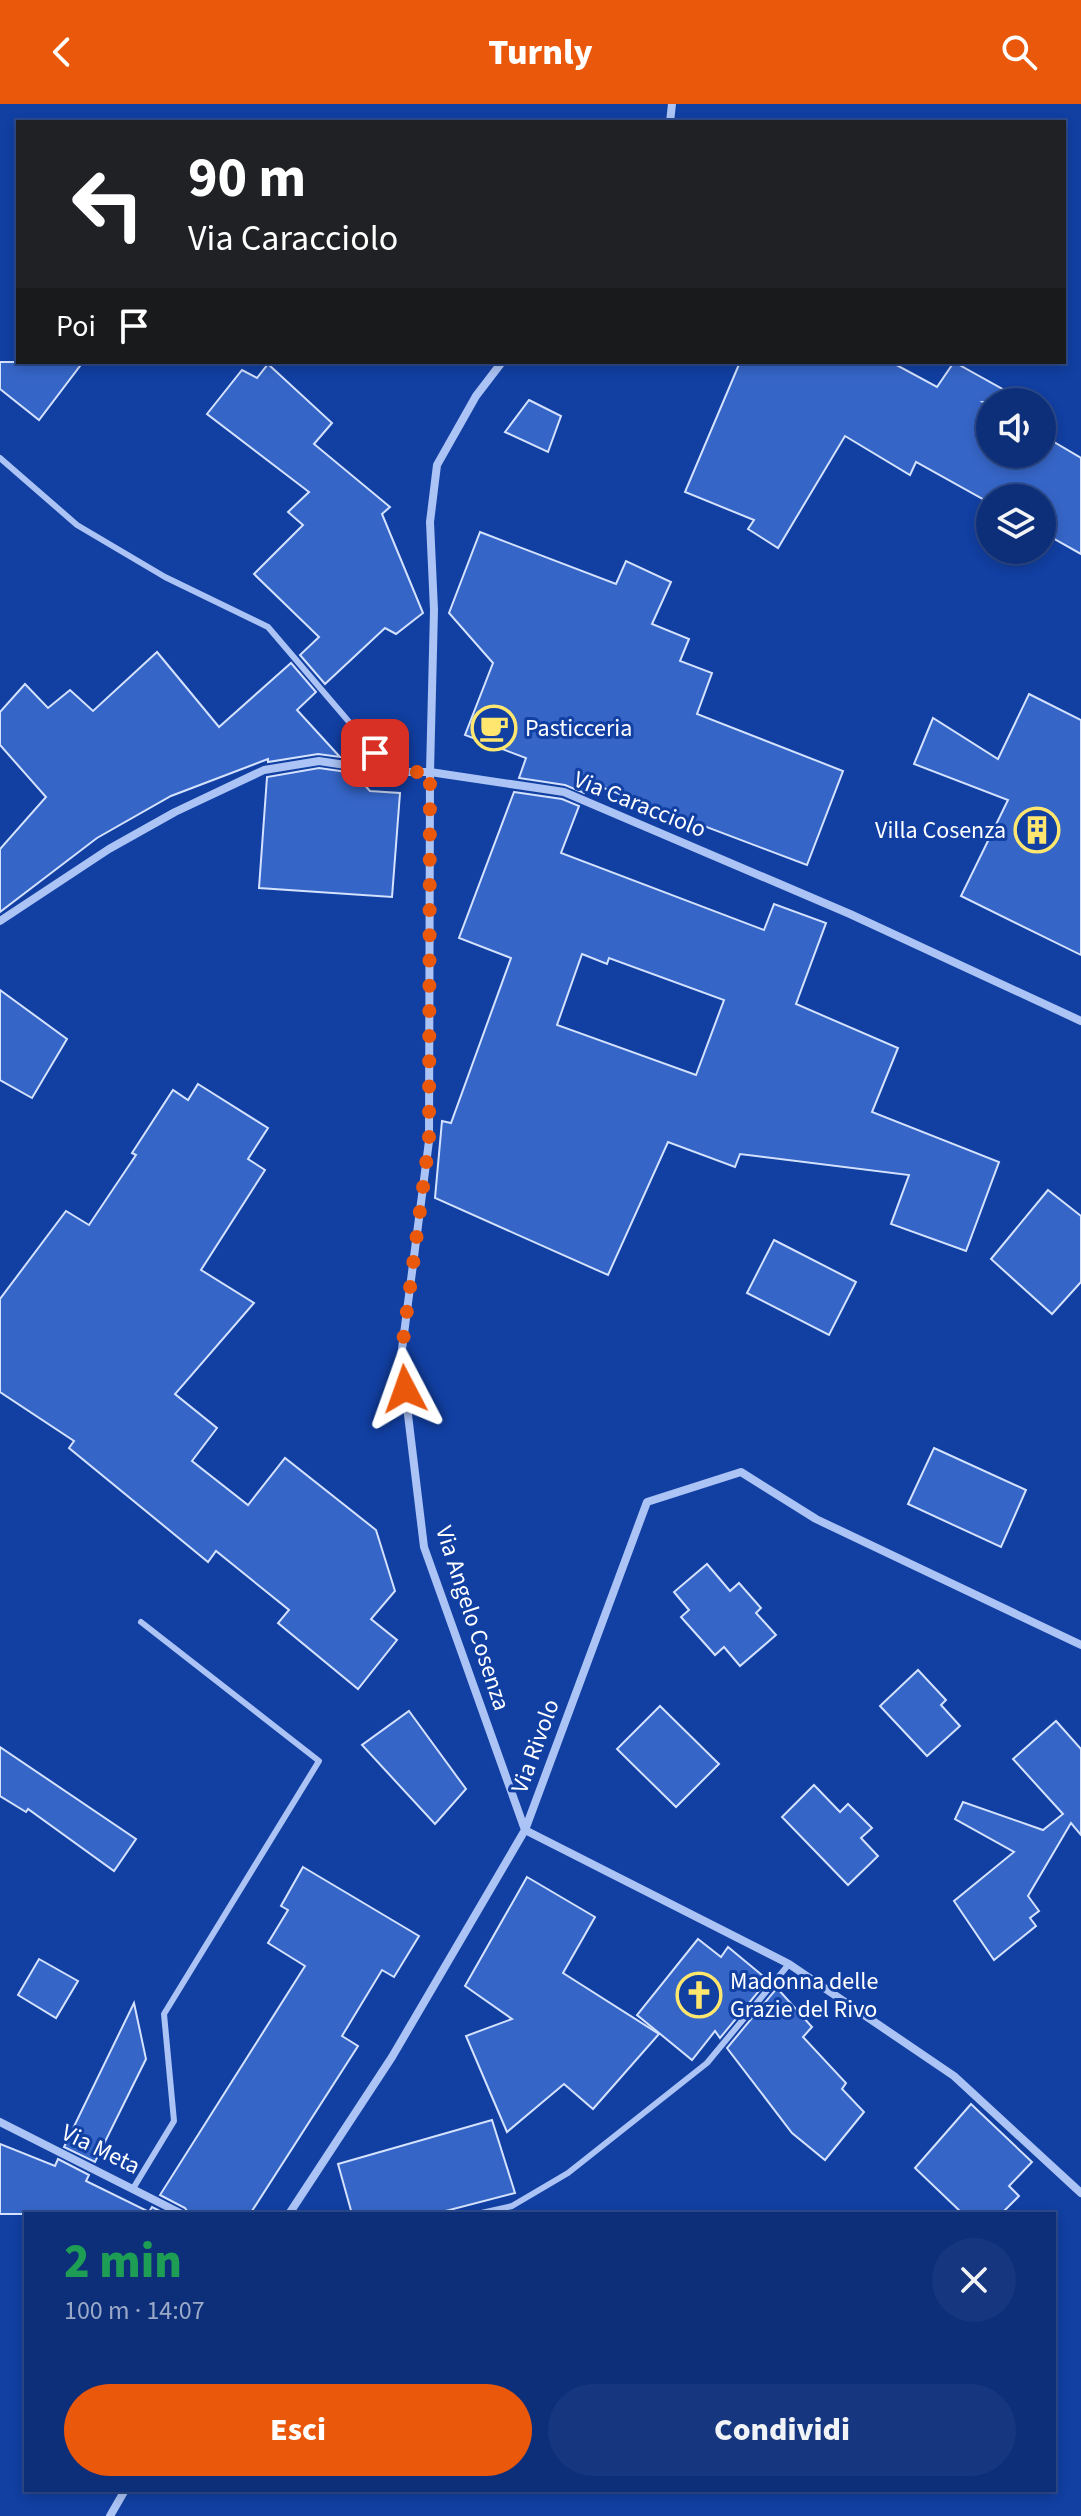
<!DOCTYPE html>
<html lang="it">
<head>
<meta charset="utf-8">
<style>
  body { margin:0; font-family:"Source Sans 3",sans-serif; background:#16377f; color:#f1f3f6; height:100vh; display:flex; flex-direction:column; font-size:30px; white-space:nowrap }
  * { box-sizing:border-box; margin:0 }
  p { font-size:26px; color:#9aa9c7 }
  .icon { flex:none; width:44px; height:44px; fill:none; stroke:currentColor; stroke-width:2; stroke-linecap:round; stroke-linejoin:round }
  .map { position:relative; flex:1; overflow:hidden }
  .details { position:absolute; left:24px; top:2108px; width:1032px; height:280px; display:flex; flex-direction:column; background:#0d2f7a; border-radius:0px; box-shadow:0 4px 12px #0003,0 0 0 2px #2d4a8b }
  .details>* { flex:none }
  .guide { position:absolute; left:16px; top:16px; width:1050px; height:244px; border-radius:0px; box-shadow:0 4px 12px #0003,0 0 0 2px #2d4a8b; background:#202124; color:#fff; overflow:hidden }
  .controls { position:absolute; left:976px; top:284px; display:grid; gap:16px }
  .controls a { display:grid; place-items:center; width:80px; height:80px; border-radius:50%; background:#0d2f7a; box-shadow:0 4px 12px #0003,0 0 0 2px #2d4a8b; font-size:40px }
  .pin { position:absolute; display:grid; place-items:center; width:68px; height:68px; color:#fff; margin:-34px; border-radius:16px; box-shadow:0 4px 12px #0006 }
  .me { position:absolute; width:88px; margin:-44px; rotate:356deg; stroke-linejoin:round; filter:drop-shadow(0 0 6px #0008) }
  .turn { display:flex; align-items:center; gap:28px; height:168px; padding:0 40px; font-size:36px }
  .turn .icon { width:104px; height:104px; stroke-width:2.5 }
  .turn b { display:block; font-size:56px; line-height:68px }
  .then { display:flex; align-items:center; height:76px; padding:0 40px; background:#0003; gap:16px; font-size:30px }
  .round { display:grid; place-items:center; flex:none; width:84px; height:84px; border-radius:42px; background:#16377f }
  .overview { display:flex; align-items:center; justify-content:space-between; height:136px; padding:0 40px }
  h1 { font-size:48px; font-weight:800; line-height:60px; color:#1e9e55 }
  .primary-button { display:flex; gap:16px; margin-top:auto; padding:16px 40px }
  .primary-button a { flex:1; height:92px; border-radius:48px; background:#ea580c; color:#fff; font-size:32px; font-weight:800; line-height:92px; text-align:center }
  .primary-button a+a { background:#16377f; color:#f1f3f6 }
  header { display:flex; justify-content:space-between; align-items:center; height:104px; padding:0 40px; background:#ea580c; color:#fff; font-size:36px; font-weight:800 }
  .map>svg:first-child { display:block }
</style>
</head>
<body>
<header><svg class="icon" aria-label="back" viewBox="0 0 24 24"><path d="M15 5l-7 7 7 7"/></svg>Turnly<svg class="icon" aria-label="search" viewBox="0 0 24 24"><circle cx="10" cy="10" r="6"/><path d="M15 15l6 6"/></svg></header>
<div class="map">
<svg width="1081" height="2412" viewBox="0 0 1081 2412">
  <rect width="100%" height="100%" fill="#113fa2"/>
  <g fill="#3565c7" stroke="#d4e2fe" stroke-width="2" fill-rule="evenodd">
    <path d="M 0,258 L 83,258 L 39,316 L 0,285 Z"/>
    <path d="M 740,258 L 891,258 L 937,283 L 954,258 L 1026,298 L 983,298 L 990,302 L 990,350 L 1042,350 L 1042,331 L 1081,354 L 1081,450 L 1042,428 L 1042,394 L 990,394 L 990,399 L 916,358 L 910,371 L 845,332 L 778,444 L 748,425 L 754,416 L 685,388 Z"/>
    <path d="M 268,260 L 332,319 L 314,340 L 390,403 L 382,410 L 423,509 L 396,530 L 385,524 L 325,580 L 300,551 L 319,533 L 254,470 L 303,421 L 288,408 L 309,388 L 207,310 L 242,266 L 257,274 Z"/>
    <path d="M 529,296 L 561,312 L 548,348 L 505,328 Z"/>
    <path d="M 480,428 L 616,480 L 626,457 L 671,478 L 652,520 L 689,535 L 680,557 L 712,569 L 697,610 L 843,667 L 807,761 L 588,678 L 584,689 L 565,681 L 519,674 L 526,654 L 465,631 L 493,559 L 449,509 Z"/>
    <path d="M 157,548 L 219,623 L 291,559 L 316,588 L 297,606 L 340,653 L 318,650 L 268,658 L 268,655 L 171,692 L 97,734 L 0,808 L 0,745 L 46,693 L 0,641 L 0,608 L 25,580 L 48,604 L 70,586 L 93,607 Z"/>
    <path d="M 1029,590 L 1081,616 L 1081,851 L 961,792 L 1008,696 L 914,660 L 933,614 L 998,655 Z"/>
    <path d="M 319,664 L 354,669 L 370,687 L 400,689 L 392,793 L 259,784 L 267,673 Z"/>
    <path d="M 514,688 L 562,695 L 579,702 L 561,749 L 764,826 L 774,800 L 826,819 L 796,900 L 898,944 L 872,1008 L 999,1058 L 966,1147 L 891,1120 L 909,1071 L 740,1050 L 735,1063 L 668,1038 L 608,1171 L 435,1094 L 442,1017 L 451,1019 L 511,854 L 459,834 ZM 582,850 L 607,860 L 609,854 L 724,896 L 696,971 L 557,921 Z"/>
    <path d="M 0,886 L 67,935 L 32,994 L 0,976 Z"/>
    <path d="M 198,980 L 268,1024 L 248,1055 L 265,1066 L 201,1166 L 254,1199 L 175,1290 L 217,1324 L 192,1357 L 248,1401 L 285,1354 L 376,1426 L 395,1487 L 371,1515 L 397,1536 L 358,1585 L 278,1519 L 289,1506 L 216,1447 L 208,1458 L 69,1344 L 74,1337 L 0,1288 L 0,1195 L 66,1107 L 89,1121 L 136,1051 L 132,1049 L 173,986 L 188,996 Z"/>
    <path d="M 1048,1086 L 1081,1112 L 1081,1178 L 1052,1210 L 991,1155 Z"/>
    <path d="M 774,1136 L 856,1178 L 829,1231 L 747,1189 Z"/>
    <path d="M 934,1344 L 1026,1386 L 1001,1443 L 908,1400 Z"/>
    <path d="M 707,1460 L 730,1487 L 739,1479 L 761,1504 L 756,1509 L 776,1531 L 740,1562 L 724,1543 L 715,1551 L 681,1513 L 689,1506 L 674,1488 Z"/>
    <path d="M 918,1566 L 946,1596 L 941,1601 L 960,1622 L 927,1652 L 880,1602 Z"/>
    <path d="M 660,1602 L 719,1660 L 676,1703 L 617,1645 Z"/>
    <path d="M 409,1607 L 466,1685 L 435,1720 L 362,1641 Z"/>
    <path d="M 1056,1617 L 1081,1645 L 1081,1731 L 1071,1719 L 1028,1792 L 1039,1807 L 1030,1814 L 1036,1822 L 994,1856 L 954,1797 L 1014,1748 L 955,1715 L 963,1698 L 1043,1726 L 1063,1710 L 1013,1655 Z"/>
    <path d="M 0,1643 L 136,1735 L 114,1767 L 28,1705 L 26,1708 L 0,1692 Z"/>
    <path d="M 814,1681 L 840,1708 L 848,1700 L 872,1724 L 861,1734 L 878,1752 L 848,1781 L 782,1713 Z"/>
    <path d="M 303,1763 L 419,1832 L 394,1873 L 382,1866 L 342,1932 L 358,1942 L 250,2110 L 189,2110 L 185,2104 L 160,2091 L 305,1862 L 268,1839 L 288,1806 L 281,1802 Z"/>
    <path d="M 527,1773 L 595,1813 L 563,1869 L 659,1930 L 593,2005 L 564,1980 L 507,2028 L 466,1932 L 512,1915 L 465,1882 Z"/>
    <path d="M 698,1835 L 721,1853 L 728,1843 L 768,1876 L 720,1934 L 715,1927 L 692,1956 L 637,1911 Z"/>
    <path d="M 39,1855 L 78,1877 L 56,1914 L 18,1891 Z"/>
    <path d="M 777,1884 L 812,1923 L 803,1933 L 846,1979 L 842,1985 L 864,2008 L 825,2056 L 792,2029 L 727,1944 Z"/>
    <path d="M 134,1899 L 146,1955 L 95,2058 L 64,2043 Z"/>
    <path d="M 971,2000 L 1032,2058 L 1009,2082 L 1019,2092 L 1001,2110 L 963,2110 L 915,2064 Z"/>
    <path d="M 492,2016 L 515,2089 L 434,2110 L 352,2110 L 338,2060 Z"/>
    <path d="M 0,2040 L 55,2062 L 58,2055 L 89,2071 L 86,2077 L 149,2108 L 152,2103 L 166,2110 L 0,2110 Z"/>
  </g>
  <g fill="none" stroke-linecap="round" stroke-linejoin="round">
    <g stroke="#abc3f5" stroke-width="6">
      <path d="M 0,354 L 77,421 L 165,473 L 268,523 L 391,667"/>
      <path d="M 134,2083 L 174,2017 L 164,1910 L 319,1657 L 141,1518"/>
      <path d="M 477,2110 L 512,2102 L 568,2069 L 707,1959 L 789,1860"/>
    </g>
    <g stroke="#abc3f5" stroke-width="8">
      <path d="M 670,18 L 672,0"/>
      <path d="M 0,817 L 109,745 L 175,708 L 264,666 L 319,657 L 392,668 L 430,668 L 564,688 L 850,810 L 1081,917"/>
      <path d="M 1081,1541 L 816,1415 L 741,1368 L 647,1398 L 525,1726 L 789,1860 L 954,1972 L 1081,2089"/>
      <path d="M 0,2018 L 182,2110"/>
      <path d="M 289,2110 L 392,1953 L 525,1726 L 424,1443 L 401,1253 L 429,1037 L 430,668 L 434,506 L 430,418 L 437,361 L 476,292 L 502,258"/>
      <path d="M 110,2412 L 125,2386"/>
    </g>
  </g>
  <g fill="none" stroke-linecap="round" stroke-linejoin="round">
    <path stroke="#ea580c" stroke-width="14" stroke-dasharray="0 25.2" d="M 375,649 L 392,668 L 430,668 L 429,1037 L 401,1253 L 405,1285"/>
  </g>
  <defs>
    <g id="cafe-ring" transform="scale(2.3)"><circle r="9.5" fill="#113fa2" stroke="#ffe76f" stroke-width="1.5"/><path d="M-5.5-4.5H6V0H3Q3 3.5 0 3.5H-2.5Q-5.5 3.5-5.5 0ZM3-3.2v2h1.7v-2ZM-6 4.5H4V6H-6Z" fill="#ffe76f"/></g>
    <g id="building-ring" transform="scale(2.3)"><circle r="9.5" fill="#113fa2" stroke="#ffe76f" stroke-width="1.5"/><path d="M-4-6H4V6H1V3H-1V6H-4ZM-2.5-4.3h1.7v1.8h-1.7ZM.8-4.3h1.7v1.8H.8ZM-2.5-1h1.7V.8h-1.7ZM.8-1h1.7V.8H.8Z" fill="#ffe76f"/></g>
    <g id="church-ring" transform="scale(2.3)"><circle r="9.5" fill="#113fa2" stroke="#ffe76f" stroke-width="1.5"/><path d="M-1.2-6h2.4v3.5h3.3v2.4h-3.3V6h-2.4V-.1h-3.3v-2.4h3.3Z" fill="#ffe76f"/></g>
  </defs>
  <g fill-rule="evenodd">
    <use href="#cafe-ring" x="494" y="624"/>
    <use href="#building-ring" x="1037" y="726"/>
    <use href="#church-ring" x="699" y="1891"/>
  </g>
  <g text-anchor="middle" stroke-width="6" stroke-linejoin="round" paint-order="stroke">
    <g font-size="24" fill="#fff" stroke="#113fa2" text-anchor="start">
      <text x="525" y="632">Pasticceria</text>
      <text x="1006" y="734" text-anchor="end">Villa Cosenza</text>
      <text x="730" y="1885">Madonna delle<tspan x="730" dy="28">Grazie del Rivo</tspan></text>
    </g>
    <g font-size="24" fill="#fff" stroke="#113fa2">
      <text transform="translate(640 700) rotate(22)" y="8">Via Caracciolo</text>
      <text transform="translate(473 1514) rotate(72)" y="8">Via Angelo Cosenza</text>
      <text transform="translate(535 1642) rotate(-70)" y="8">Via Rivolo</text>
      <text transform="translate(101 2045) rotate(26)" y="8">Via Meta</text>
    </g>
  </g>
</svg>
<div class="controls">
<a><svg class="icon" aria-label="sound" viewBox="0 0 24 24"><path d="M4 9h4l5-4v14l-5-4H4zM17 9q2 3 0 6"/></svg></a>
<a><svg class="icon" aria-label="layers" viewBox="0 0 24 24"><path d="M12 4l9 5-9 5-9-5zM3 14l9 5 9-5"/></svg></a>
</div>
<div class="pin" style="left:375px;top:649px;background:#d93025"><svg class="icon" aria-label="arrive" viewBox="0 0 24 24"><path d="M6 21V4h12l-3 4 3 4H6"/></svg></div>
<svg class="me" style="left:405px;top:1285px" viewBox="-20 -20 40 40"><path d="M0-17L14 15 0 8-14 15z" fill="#ea580c" stroke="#fff" stroke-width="4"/></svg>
<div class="guide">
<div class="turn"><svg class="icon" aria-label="left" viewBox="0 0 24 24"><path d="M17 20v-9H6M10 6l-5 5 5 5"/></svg><div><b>90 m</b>Via Caracciolo</div></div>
<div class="then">Poi<svg class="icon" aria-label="arrive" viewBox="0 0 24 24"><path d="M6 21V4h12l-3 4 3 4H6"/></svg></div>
</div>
<section class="details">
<div class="overview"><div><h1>2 min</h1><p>100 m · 14:07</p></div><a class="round"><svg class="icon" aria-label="close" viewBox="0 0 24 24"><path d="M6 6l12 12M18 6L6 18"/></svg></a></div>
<div class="primary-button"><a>Esci</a><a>Condividi</a></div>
</section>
</div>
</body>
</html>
